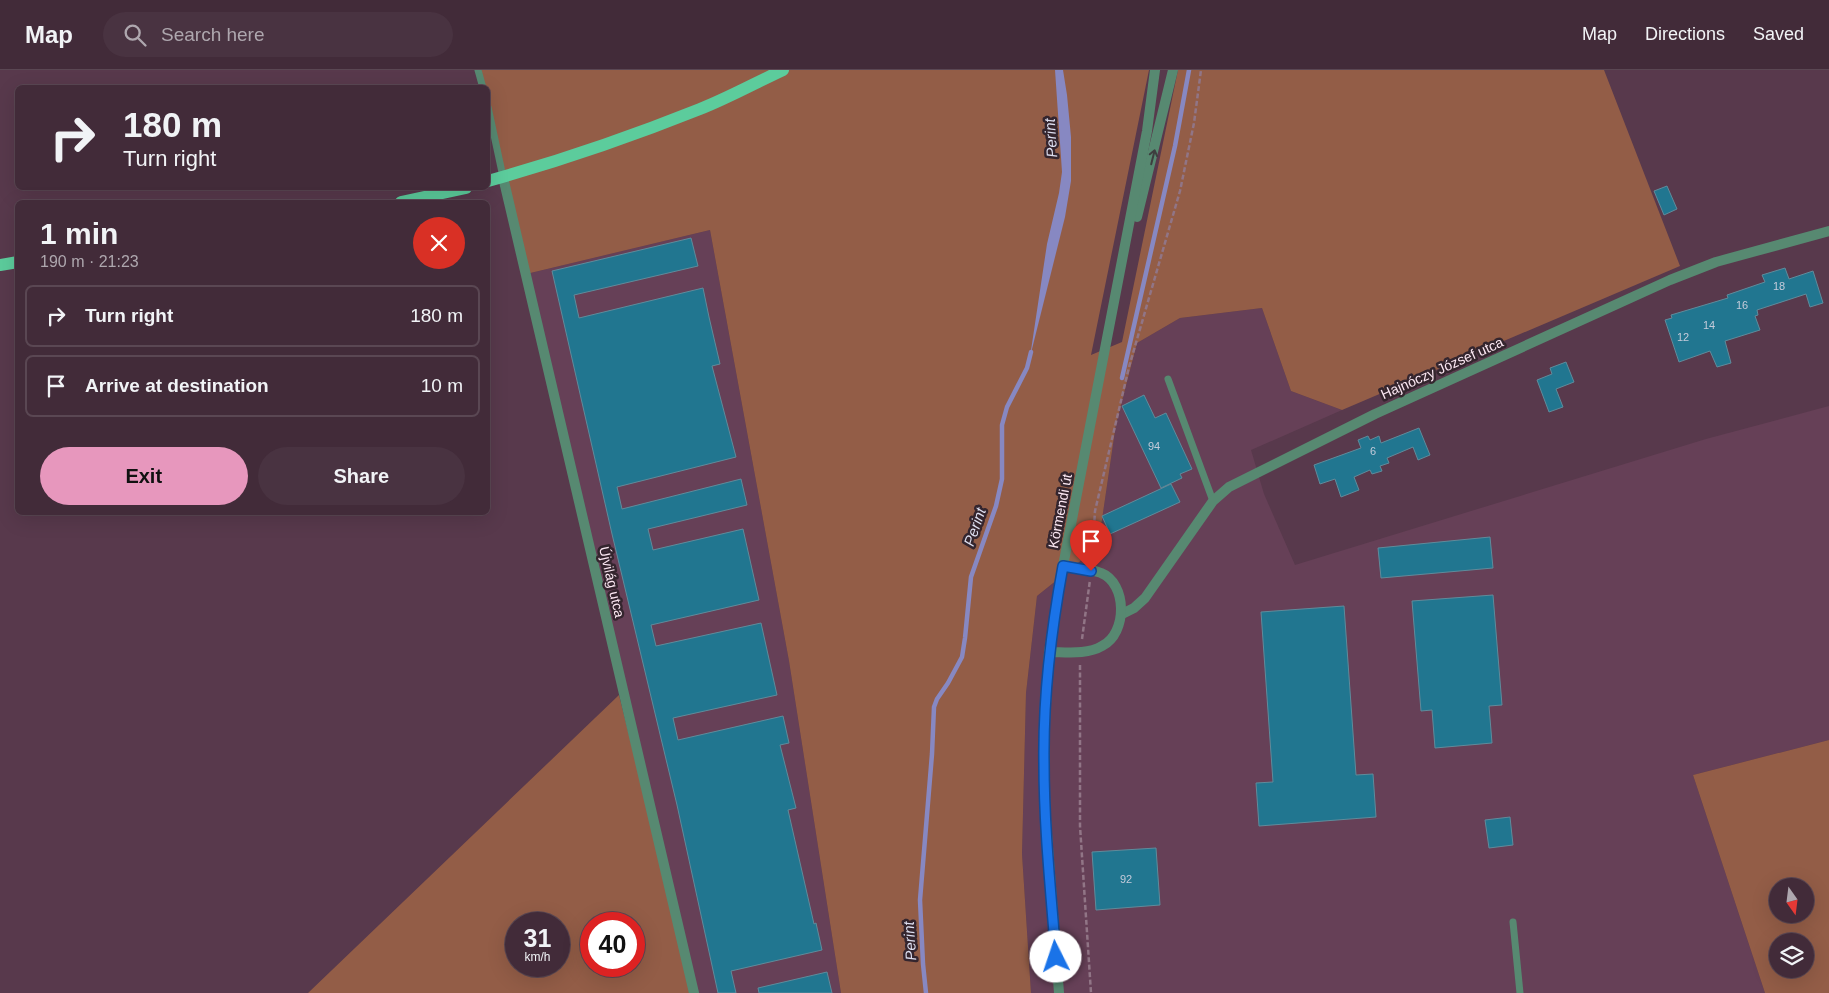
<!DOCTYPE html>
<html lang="en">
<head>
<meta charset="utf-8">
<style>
  body { margin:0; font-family:Helvetica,sans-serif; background:#493341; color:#f1f3f6; height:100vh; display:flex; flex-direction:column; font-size:19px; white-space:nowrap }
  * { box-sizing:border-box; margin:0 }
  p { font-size:16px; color:#aea7ae }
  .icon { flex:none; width:28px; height:28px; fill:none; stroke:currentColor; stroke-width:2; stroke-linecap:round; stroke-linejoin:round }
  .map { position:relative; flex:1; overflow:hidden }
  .panel { position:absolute; left:15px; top:130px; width:475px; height:315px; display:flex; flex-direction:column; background:#422b39; border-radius:8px; box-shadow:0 5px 20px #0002,0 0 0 1px #5a4753 }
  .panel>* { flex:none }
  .guide { position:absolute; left:15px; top:15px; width:475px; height:105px; border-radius:8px; box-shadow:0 5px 20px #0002,0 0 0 1px #5a4753; background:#422b39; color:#f1f3f6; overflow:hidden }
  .needle { width:32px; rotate:166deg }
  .controls { position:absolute; left:1769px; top:808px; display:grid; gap:10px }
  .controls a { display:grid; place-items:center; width:45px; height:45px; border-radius:50%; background:#422b39; box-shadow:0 5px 20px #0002,0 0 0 1px #5a4753; font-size:25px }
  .speed { position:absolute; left:505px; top:842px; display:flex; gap:10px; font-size:25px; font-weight:700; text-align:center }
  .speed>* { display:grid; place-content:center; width:65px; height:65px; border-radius:50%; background:#422b39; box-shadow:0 5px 20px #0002,0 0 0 1px #5a4753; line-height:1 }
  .speed small { font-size:12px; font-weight:400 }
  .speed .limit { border:8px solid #d22; background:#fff; color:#111 }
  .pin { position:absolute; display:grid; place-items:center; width:42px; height:42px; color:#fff; margin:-51px -21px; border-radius:50% 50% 50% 0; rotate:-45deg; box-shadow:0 0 5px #0007 }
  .pin .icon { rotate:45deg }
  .me { position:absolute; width:55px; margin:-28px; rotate:356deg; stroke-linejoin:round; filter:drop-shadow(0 0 4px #0008) }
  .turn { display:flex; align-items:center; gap:18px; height:105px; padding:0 25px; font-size:22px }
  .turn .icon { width:65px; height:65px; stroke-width:2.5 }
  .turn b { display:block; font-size:35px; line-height:42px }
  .round { display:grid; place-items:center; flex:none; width:52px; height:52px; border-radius:26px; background:#493341 }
  .summary { display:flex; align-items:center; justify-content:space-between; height:85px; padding:0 25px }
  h1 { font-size:30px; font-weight:600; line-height:38px }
  .button { display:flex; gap:10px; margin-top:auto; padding:10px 25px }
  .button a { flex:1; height:58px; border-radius:30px; background:#e797bd; color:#111; font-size:20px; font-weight:600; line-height:58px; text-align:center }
  .button a+a { background:#493341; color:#f1f3f6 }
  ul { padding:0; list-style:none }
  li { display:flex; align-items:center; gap:15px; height:62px; margin:0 10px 8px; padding:0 15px; border:2px solid #5a4753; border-radius:8px }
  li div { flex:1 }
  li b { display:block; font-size:19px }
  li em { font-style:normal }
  header { display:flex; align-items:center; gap:30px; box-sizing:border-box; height:70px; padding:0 25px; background:#422b39; border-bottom:1px solid #5a4753 }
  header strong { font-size:24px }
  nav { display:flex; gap:28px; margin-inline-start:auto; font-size:18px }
  .search { width:350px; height:45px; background:#493341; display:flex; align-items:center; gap:12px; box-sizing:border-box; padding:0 18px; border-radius:28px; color:#aea7ae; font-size:19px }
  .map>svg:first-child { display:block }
</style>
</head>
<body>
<header>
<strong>Map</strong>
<div class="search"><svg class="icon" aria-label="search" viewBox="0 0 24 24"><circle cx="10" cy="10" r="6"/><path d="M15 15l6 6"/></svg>Search here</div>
<nav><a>Map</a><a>Directions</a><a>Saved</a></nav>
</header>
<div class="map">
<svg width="1829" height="923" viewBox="0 0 1829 923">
  <rect width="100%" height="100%" fill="#58394c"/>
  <g fill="#664057">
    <path d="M 710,160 L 789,591 L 841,923 L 694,923 L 522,205 Z"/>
    <path d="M 1262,238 L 1291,321 L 1342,340 L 1251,380 L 1264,424 L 1295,495 L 1706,369 L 1829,336 L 1829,670 L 1693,705 L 1765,923 L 1031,923 L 1022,784 L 1026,623 L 1037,526 L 1098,477 L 1116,354 L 1137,273 L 1180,248 Z"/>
  </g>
  <g fill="#935d47" fill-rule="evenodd">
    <path d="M 481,0 L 1149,0 L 1091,285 L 1122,272 L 1178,0 L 1604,0 L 1680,196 L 1342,340 L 1291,321 L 1262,238 L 1180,248 L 1137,273 L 1116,354 L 1098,477 L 1037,526 L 1026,623 L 1022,784 L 1031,923 L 841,923 L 789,591 L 710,160 L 522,205 L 488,34 L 488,18 L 484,17 Z"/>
    <path d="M 619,625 L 694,923 L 308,923 ZM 516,854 L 559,854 L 559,896 L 516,896 ZM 591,854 L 634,854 L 634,896 L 591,896 Z"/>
    <path d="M 1829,670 L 1829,923 L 1765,923 L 1693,705 ZM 1805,816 L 1805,844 L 1778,844 L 1778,816 ZM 1805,871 L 1805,899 L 1778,899 L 1778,871 Z"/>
  </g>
  <path fill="#8788c2" d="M 1055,0 L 1063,0 L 1067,25 L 1071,67 L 1071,111 L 1065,147 L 1030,287 L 1047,174 L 1059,123 L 1062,102 Z"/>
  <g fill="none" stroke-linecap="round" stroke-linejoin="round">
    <g stroke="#8788c2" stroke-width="4.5">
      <path d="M 1122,308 L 1175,76 L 1189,0"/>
      <path d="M 926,923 L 923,894 L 920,830 L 932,684 L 934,637 L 937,629 L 948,613 L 962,587 L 965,568 L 971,507 L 996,436 L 1002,409 L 1002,355 L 1007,337 L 1027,298 L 1031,282"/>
    </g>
  </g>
  <g fill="#217690" stroke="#608b9b">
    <path d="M 1667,116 L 1677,139 L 1664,145 L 1654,121 Z"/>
    <path d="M 691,168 L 698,196 L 574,225 L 579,248 L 703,218 L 709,247 L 720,294 L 712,296 L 736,387 L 617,417 L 622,439 L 741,409 L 747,435 L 648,459 L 653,480 L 743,459 L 759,530 L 651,555 L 656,576 L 761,553 L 777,625 L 673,648 L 678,670 L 783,646 L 789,673 L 780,675 L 796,738 L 788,740 L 814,854 L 816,853 L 822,880 L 731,901 L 736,923 L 718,923 L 677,735 L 612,464 L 552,201 Z"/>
    <path d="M 1785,198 L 1789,209 L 1813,201 L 1823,233 L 1810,237 L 1806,224 L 1757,240 L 1758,245 L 1755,246 L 1760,260 L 1725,271 L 1731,293 L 1717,297 L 1710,281 L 1679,292 L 1665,250 L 1672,248 L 1671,245 L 1728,228 L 1727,225 L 1765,212 L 1762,205 Z"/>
    <path d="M 1566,292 L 1574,312 L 1556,319 L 1563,337 L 1549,342 L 1537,310 L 1552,304 L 1550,298 Z"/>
    <path d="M 1144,325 L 1155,348 L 1166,343 L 1192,399 L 1180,404 L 1182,408 L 1161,418 L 1122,336 Z"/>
    <path d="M 1419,358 L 1430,385 L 1418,390 L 1413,377 L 1387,388 L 1389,393 L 1380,396 L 1382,401 L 1372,404 L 1370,400 L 1354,407 L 1359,420 L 1341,427 L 1335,409 L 1320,414 L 1314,395 L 1361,378 L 1358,370 L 1368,366 L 1370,370 L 1379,366 L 1381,373 Z"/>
    <path d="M 1171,414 L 1180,432 L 1110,464 L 1102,446 Z"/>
    <path d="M 1490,467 L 1493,498 L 1381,508 L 1378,478 Z"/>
    <path d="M 1493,525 L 1502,635 L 1489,636 L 1492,673 L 1435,678 L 1432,640 L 1421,641 L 1412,531 Z"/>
    <path d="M 1344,536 L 1356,705 L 1373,704 L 1376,747 L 1259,756 L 1256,713 L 1273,712 L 1261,542 Z"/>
    <path d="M 1510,747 L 1513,775 L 1489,778 L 1485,750 Z"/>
    <path d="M 1156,778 L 1160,835 L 1096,840 L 1092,782 Z"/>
    <path d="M 827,902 L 832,923 L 759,923 L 758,918 Z"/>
  </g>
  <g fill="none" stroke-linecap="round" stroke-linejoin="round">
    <g stroke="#917586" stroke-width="2.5" stroke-dasharray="5 2.5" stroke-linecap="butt">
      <path d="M 1092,488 L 1095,441 L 1129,297 L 1180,121 L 1194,53 L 1201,0"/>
      <path d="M 1082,569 L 1090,510"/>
      <path d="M 1080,595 L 1080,756 L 1091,923"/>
    </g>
    <g stroke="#578971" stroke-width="7">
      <path d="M 478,0 L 483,18"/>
      <path d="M 488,37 L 503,107"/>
      <path d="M 1168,309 L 1213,431"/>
      <path d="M 1513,852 L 1520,923"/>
    </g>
    <g stroke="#578971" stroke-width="10">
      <path d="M 503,107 L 694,923"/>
      <path d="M 1122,544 L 1134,538 L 1145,528 L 1213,431 L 1229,417 L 1375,344 L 1670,210 L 1716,192 L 1829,161"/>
      <path d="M 1049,582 C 1066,582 1087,585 1102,576 C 1128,563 1127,513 1101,503 C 1089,498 1075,498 1063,496"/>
    </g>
    <g stroke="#578971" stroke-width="10">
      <path d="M 1137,147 L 1173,0"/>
      <path d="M 1059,923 L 1045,737 L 1044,668 L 1049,582 L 1063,496 L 1147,61 L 1155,0"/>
    </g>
    <g stroke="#5ccc9c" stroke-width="12">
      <path d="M 488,111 C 560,91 630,67 700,39 C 728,28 755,13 783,0"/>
      <path d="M 401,132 L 466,118"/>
      <path d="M 0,195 L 18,192"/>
    </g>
  </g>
  <defs><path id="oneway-shaft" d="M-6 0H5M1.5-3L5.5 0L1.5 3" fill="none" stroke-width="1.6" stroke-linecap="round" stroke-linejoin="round" transform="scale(1.25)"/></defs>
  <use stroke="#3d3e3f" href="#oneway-shaft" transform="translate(1153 87) rotate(-76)"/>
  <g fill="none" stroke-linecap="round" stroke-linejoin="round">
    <g stroke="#114b97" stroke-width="12">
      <path id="route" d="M 1056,887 C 1051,823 1044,758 1044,693 C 1043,627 1051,561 1063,496 L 1091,501"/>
    </g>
    <use href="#route" stroke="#1a73e8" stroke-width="9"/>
  </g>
  <g text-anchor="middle" stroke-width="5" stroke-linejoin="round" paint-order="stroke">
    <g font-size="11" fill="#c4cbda">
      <text x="1779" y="220">18</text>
      <text x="1742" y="239">16</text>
      <text x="1709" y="259">14</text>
      <text x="1683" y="271">12</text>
      <text x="1154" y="380">94</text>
      <text x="1373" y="385">6</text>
      <text x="1126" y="813">92</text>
    </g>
    <g font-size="14" fill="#fbe7f2" stroke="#34252e">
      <text transform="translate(1442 298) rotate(-24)" y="5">Hajnóczy József utca</text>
      <text transform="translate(1060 441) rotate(-79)" y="5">Körmendi út</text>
      <text transform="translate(612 512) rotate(77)" y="5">Újvilág utca</text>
    </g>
    <g font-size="15" font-style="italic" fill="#dedff0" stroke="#34252e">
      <text transform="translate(1051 68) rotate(-94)" y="5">Perint</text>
      <text transform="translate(975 457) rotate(-71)" y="5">Perint</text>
      <text transform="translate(910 871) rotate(-94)" y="5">Perint</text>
    </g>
  </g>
</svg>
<div class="controls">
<a><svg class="needle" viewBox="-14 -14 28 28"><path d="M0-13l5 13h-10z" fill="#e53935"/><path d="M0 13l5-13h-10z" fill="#aea7ae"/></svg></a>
<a><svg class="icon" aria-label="layers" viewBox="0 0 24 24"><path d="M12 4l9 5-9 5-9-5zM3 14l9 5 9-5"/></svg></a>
</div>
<div class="speed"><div>31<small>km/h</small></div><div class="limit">40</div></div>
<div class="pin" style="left:1091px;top:501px;background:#d93025"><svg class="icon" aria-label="arrive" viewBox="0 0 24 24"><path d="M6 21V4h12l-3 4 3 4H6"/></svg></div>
<svg class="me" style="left:1056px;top:887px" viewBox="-20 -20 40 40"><circle r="19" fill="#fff"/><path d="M0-13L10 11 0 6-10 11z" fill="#1a73e8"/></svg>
<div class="guide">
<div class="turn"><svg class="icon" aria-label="right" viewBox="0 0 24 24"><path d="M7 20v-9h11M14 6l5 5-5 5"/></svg><div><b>180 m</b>Turn right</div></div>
</div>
<section class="panel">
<div class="summary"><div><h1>1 min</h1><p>190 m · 21:23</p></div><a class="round" style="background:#d93025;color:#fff"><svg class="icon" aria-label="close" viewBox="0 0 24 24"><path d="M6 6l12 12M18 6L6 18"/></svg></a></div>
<ul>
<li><svg class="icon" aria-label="right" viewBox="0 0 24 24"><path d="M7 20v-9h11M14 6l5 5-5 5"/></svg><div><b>Turn right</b></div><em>180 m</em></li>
<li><svg class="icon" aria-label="arrive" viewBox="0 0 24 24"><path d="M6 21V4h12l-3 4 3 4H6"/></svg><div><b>Arrive at destination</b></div><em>10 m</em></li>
</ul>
<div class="button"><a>Exit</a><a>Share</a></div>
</section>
</div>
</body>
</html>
